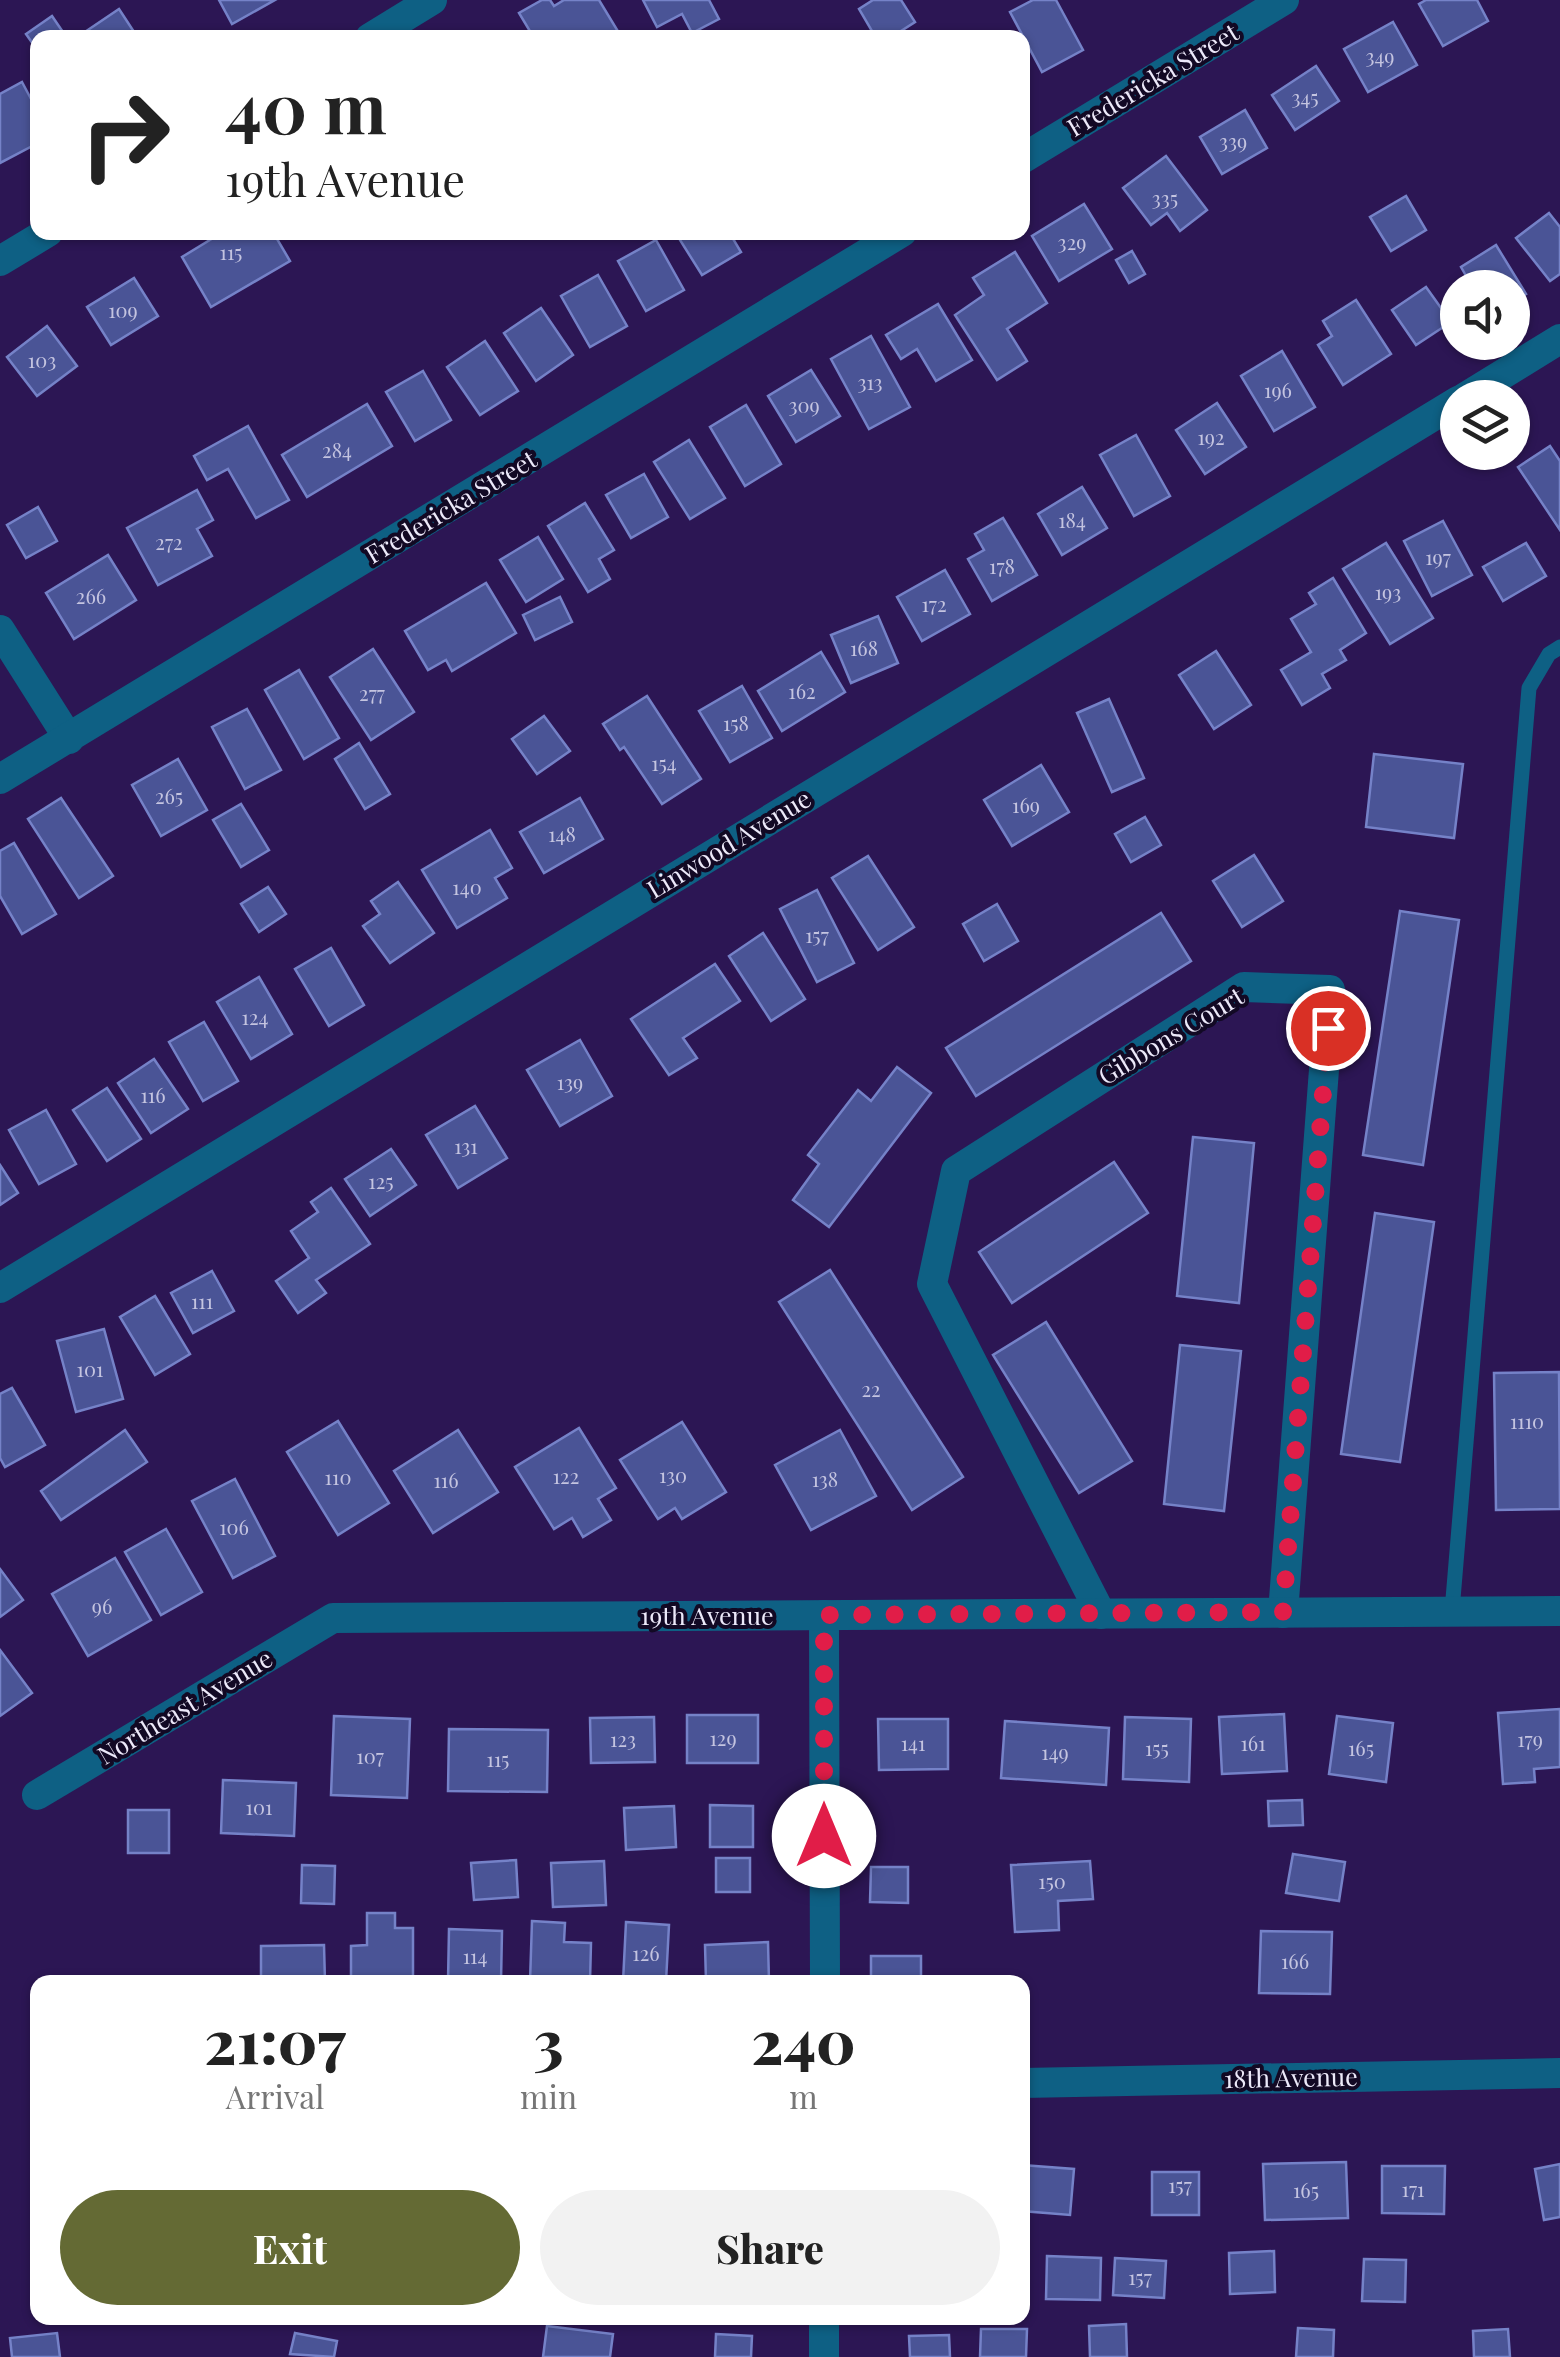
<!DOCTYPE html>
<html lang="en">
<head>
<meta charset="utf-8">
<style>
  body { margin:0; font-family:"Playfair Display",serif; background:#f2f2f2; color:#222; height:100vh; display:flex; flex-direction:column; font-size:38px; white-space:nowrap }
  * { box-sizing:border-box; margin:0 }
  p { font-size:32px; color:#767676 }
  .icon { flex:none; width:55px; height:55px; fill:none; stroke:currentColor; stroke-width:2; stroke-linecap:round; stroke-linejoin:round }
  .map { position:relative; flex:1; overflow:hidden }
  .details { position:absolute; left:30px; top:1975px; width:1000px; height:350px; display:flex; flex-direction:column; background:#fff; border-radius:20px; box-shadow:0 2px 8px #0004 }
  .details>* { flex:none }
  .banner { position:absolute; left:30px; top:30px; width:1000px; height:210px; border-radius:20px; box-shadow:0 2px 8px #0004; background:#fff; color:#222; overflow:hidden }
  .fabs { position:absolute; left:1440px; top:270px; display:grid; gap:20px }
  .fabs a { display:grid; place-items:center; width:90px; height:90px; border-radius:50%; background:#fff; box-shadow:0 2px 8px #0004; font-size:50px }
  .pin { position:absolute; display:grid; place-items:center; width:85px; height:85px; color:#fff; margin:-42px; border:5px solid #fff; border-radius:50%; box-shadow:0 2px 10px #0007 }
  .me { position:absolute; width:110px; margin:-55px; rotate:0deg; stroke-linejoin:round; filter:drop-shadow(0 0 8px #0008) }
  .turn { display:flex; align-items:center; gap:35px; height:210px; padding:0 30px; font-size:45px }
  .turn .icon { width:130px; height:130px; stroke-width:2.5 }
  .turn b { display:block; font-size:70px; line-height:85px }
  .eta { display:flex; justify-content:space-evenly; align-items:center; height:170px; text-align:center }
  .eta b { font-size:60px; font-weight:800; line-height:70px }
  .cta { display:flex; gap:20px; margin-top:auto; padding:20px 30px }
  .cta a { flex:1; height:115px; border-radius:60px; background:#646a34; color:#fff; font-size:40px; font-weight:800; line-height:115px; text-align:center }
  .cta a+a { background:#f2f2f2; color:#222 }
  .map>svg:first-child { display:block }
</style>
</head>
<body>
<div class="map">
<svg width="1560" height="2357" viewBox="0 0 1560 2357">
  <rect width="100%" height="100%" fill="#2c1654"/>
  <g fill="#4a5496" stroke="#7582c8" stroke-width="2.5">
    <path d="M 219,0 L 275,0 L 232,24 Z"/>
    <path d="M 542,0 L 550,0 L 554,6 L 564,0 L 599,0 L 622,38 L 534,38 L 519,13 Z"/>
    <path d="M 643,0 L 709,0 L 719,19 L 692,33 L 682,14 L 657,27 Z"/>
    <path d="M 873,0 L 901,0 L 915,22 L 890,38 L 876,38 L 859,9 Z"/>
    <path d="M 1033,0 L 1056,0 L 1083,50 L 1042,72 L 1010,12 Z"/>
    <path d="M 1426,0 L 1477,0 L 1488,21 L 1443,46 L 1419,4 Z"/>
    <path d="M 119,9 L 138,38 L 76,38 Z"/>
    <path d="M 52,16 L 67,38 L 38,38 L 38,51 L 26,34 Z"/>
    <path d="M 1393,22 L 1417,65 L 1368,92 L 1344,49 Z"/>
    <path d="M 1316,66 L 1339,101 L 1295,130 L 1272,95 Z"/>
    <path d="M 22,82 L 38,112 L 38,143 L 0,163 L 0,94 Z"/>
    <path d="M 1245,110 L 1267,148 L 1222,174 L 1200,137 Z"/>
    <path d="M 1166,156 L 1207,210 L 1180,231 L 1167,213 L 1151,225 L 1123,188 Z"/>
    <path d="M 1406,196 L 1426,230 L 1391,251 L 1370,217 Z"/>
    <path d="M 1084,204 L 1112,249 L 1059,281 L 1032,236 Z"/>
    <path d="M 1549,213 L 1560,227 L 1560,274 L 1550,281 L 1516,238 Z"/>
    <path d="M 223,232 L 273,232 L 290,261 L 211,307 L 182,257 Z"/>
    <path d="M 675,232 L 729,232 L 741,252 L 702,275 Z"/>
    <path d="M 656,240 L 684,290 L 646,311 L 618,261 Z"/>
    <path d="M 1496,245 L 1526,294 L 1512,302 L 1512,288 L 1473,288 L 1461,267 Z"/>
    <path d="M 1132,251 L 1145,274 L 1129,283 L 1116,260 Z"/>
    <path d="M 1015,252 L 1047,303 L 1007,329 L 1027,361 L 997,380 L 955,315 L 984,295 L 973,278 Z"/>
    <path d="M 598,275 L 627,326 L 590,347 L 561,296 Z"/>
    <path d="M 134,278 L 158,316 L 111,345 L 87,307 Z"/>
    <path d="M 1426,287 L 1451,322 L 1416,345 L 1392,310 Z"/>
    <path d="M 1356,300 L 1391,354 L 1343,385 L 1318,345 L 1332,336 L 1323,321 Z"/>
    <path d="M 938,304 L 972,360 L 936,381 L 917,349 L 901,359 L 886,335 Z"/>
    <path d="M 541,308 L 573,355 L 536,381 L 504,333 Z"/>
    <path d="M 47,326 L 77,366 L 37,396 L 7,357 Z"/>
    <path d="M 871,336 L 910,407 L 869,429 L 831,359 Z"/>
    <path d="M 485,341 L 518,391 L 480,415 L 447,367 Z"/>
    <path d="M 1282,351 L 1315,407 L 1274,431 L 1241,376 Z"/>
    <path d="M 811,370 L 840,416 L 796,442 L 768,396 Z"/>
    <path d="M 423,371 L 451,420 L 415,441 L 386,392 Z"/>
    <path d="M 1217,403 L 1246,447 L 1205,474 L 1176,430 Z"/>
    <path d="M 367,404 L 392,446 L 307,497 L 282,455 Z"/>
    <path d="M 746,405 L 781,464 L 745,486 L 710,427 Z"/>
    <path d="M 248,426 L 289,500 L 256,518 L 228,469 L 207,480 L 194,456 Z"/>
    <path d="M 1136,435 L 1170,496 L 1134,516 L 1100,455 Z"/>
    <path d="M 689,440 L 725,498 L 690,519 L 654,462 Z"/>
    <path d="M 1550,446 L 1560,461 L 1560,530 L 1518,467 Z"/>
    <path d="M 644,474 L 668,517 L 631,538 L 606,495 Z"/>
    <path d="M 1082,487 L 1107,528 L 1062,555 L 1038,514 Z"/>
    <path d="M 197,490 L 213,520 L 197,529 L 212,556 L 158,585 L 127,528 Z"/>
    <path d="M 585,503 L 614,550 L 599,559 L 610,579 L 588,592 L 548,526 Z"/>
    <path d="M 38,507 L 57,541 L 26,558 L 7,525 Z"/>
    <path d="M 1003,518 L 1037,575 L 992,601 L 968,559 L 984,550 L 975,534 Z"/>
    <path d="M 1443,521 L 1472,575 L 1432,596 L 1404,541 Z"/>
    <path d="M 538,537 L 563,579 L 526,602 L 500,560 Z"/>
    <path d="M 1386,543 L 1433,618 L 1390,644 L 1343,569 Z"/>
    <path d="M 1526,543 L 1546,576 L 1503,601 L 1483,567 Z"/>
    <path d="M 108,555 L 136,600 L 74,639 L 46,593 Z"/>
    <path d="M 945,570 L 970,614 L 922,641 L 897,597 Z"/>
    <path d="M 1333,578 L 1366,633 L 1340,650 L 1346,660 L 1322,674 L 1330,688 L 1302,705 L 1281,670 L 1311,652 L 1291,619 L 1316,604 L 1309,593 Z"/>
    <path d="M 486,583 L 516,633 L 452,671 L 446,660 L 428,670 L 405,631 Z"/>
    <path d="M 560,597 L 572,622 L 535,640 L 523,615 Z"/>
    <path d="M 878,616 L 898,663 L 851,683 L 831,635 Z"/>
    <path d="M 373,649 L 414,712 L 371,740 L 330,677 Z"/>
    <path d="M 1216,651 L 1251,705 L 1214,729 L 1179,675 Z"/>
    <path d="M 821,652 L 845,692 L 782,731 L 758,691 Z"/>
    <path d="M 299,670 L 339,738 L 304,759 L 265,690 Z"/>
    <path d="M 742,686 L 772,738 L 730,762 L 699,711 Z"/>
    <path d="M 647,696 L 701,779 L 662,804 L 624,747 L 620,750 L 603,724 Z"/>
    <path d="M 1109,699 L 1144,778 L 1112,792 L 1077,713 Z"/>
    <path d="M 247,709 L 281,770 L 245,789 L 212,727 Z"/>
    <path d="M 544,716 L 570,751 L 537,774 L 512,739 Z"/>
    <path d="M 359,743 L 390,794 L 365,809 L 335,759 Z"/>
    <path d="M 1374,754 L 1463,764 L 1454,838 L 1366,827 Z"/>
    <path d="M 178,759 L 207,810 L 161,836 L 132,785 Z"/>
    <path d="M 1041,765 L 1069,812 L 1012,846 L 984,800 Z"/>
    <path d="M 61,798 L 113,876 L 79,898 L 28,819 Z"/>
    <path d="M 580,798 L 603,839 L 544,873 L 520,832 Z"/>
    <path d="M 241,804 L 269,850 L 241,867 L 213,820 Z"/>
    <path d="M 1145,817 L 1161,845 L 1131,862 L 1115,834 Z"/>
    <path d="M 490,830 L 512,868 L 495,878 L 507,898 L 457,928 L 422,870 Z"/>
    <path d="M 14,843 L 56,914 L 22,934 L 0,896 L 0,851 Z"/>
    <path d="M 1254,855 L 1283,901 L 1242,927 L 1213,881 Z"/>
    <path d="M 868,856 L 914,927 L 878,950 L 832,878 Z"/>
    <path d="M 398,882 L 434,933 L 390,963 L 363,926 L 380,914 L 371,901 Z"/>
    <path d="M 268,887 L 286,914 L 259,932 L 241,904 Z"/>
    <path d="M 817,890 L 854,963 L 817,982 L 780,909 Z"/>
    <path d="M 997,904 L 1018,941 L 984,961 L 963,924 Z"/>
    <path d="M 1400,911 L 1459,920 L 1423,1165 L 1363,1155 Z"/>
    <path d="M 1161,913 L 1191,961 L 976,1096 L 946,1048 Z"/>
    <path d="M 763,933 L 805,999 L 771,1021 L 729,956 Z"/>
    <path d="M 331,948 L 364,1005 L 329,1026 L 295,969 Z"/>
    <path d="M 715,964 L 740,1001 L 683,1038 L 697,1058 L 669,1075 L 631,1019 Z"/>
    <path d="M 259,977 L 292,1034 L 251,1059 L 217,1002 Z"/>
    <path d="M 204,1022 L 238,1081 L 203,1101 L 169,1042 Z"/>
    <path d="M 580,1040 L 612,1096 L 560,1126 L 527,1070 Z"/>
    <path d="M 154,1059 L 188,1109 L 151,1133 L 118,1083 Z"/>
    <path d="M 897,1067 L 931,1093 L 829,1227 L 793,1200 L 819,1164 L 808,1155 L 858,1090 L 871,1101 Z"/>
    <path d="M 107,1088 L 141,1139 L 107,1161 L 73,1110 Z"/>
    <path d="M 475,1106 L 507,1158 L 458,1188 L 426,1135 Z"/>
    <path d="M 46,1110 L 76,1164 L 39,1184 L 9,1130 Z"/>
    <path d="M 1193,1137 L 1254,1143 L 1239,1303 L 1177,1296 Z"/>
    <path d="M 391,1149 L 416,1185 L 370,1216 L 345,1179 Z"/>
    <path d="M 1114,1162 L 1148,1213 L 1012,1303 L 979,1252 Z"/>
    <path d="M 0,1165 L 18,1193 L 0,1205 Z"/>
    <path d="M 331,1188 L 370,1244 L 316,1280 L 326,1293 L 298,1313 L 276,1281 L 309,1258 L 291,1231 L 318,1212 L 311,1202 Z"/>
    <path d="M 1375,1213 L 1434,1222 L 1400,1462 L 1341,1454 Z"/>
    <path d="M 830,1270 L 963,1477 L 912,1510 L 779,1302 Z"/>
    <path d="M 212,1271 L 234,1311 L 193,1333 L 171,1293 Z"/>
    <path d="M 155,1296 L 190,1354 L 155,1375 L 120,1317 Z"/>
    <path d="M 1046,1322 L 1132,1461 L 1079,1493 L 993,1355 Z"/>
    <path d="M 104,1329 L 123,1399 L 76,1412 L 57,1341 Z"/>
    <path d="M 1180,1345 L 1241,1351 L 1224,1511 L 1164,1504 Z"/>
    <path d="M 1559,1372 L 1560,1509 L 1496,1510 L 1494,1373 Z"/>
    <path d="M 12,1388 L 45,1445 L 5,1467 L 0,1458 L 0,1394 Z"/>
    <path d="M 338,1421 L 389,1503 L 338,1535 L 287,1452 Z"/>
    <path d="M 682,1422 L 726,1492 L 682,1519 L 675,1508 L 658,1519 L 620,1460 Z"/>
    <path d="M 579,1428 L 616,1488 L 598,1499 L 611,1520 L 583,1537 L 572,1518 L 554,1529 L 515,1467 Z"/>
    <path d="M 125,1430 L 147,1462 L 61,1520 L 41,1491 Z"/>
    <path d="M 458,1430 L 498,1492 L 433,1533 L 394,1471 Z"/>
    <path d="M 840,1430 L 876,1496 L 811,1530 L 775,1465 Z"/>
    <path d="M 235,1479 L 275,1556 L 233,1578 L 192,1501 Z"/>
    <path d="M 166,1529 L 202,1592 L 161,1615 L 125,1552 Z"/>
    <path d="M 115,1558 L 151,1620 L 88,1656 L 52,1594 Z"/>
    <path d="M 0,1569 L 23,1600 L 0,1617 Z"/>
    <path d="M 0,1650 L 32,1693 L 0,1716 Z"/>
    <path d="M 1560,1709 L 1560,1767 L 1534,1769 L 1535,1782 L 1503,1784 L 1498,1713 Z"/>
    <path d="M 1284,1714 L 1287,1771 L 1222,1774 L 1219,1717 Z"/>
    <rect x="687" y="1715" width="71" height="48"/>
    <path d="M 334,1716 L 410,1719 L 407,1798 L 331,1795 Z"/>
    <path d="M 1337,1716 L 1393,1723 L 1386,1782 L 1329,1774 Z"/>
    <path d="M 654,1717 L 655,1762 L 591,1763 L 590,1718 Z"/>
    <path d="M 1125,1717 L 1191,1719 L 1189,1782 L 1123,1779 Z"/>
    <path d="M 878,1719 L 948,1719 L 948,1769 L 879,1770 Z"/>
    <path d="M 1005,1721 L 1109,1728 L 1106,1785 L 1001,1778 Z"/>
    <path d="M 449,1729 L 548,1730 L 547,1792 L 448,1791 Z"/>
    <path d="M 223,1780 L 296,1783 L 294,1836 L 221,1833 Z"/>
    <path d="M 1302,1800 L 1303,1825 L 1269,1826 L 1268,1801 Z"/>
    <path d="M 710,1805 L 753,1806 L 753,1847 L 710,1847 Z"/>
    <path d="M 674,1806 L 676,1847 L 626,1850 L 624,1808 Z"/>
    <rect x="128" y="1810" width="41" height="43"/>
    <path d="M 1293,1854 L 1345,1862 L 1339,1901 L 1286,1893 Z"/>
    <rect x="716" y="1858" width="34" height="34"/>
    <path d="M 516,1860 L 518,1897 L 474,1900 L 471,1863 Z"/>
    <path d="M 604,1861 L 606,1905 L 553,1907 L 551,1863 Z"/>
    <path d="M 1090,1861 L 1093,1899 L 1058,1901 L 1059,1930 L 1015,1932 L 1011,1865 Z"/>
    <path d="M 302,1865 L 335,1866 L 334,1904 L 301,1903 Z"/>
    <path d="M 871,1867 L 908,1867 L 908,1903 L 870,1902 Z"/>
    <path d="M 367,1913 L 395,1913 L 395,1928 L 413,1928 L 413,1982 L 351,1982 L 351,1946 L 367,1945 Z"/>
    <path d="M 532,1921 L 565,1923 L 564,1942 L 591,1943 L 590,1982 L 530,1982 Z"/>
    <path d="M 626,1922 L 669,1925 L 666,1982 L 623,1982 Z"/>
    <path d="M 449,1929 L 502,1931 L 501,1982 L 448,1982 Z"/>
    <path d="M 1261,1931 L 1332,1932 L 1330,1994 L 1259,1993 Z"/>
    <path d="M 768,1942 L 769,1982 L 706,1982 L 705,1945 Z"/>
    <path d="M 324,1945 L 325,1982 L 261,1982 L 261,1946 Z"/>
    <rect x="871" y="1956" width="50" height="26"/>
    <path d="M 1346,2162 L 1348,2218 L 1265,2220 L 1263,2164 Z"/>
    <path d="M 1560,2164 L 1560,2217 L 1544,2220 L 1535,2169 Z"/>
    <path d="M 1022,2165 L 1074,2169 L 1070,2215 L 1022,2211 Z"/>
    <path d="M 1382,2166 L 1445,2166 L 1444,2214 L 1382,2213 Z"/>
    <rect x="1152" y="2172" width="47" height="43"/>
    <path d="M 1274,2251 L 1275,2292 L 1230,2294 L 1229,2253 Z"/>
    <path d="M 1047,2256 L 1101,2258 L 1100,2300 L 1046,2299 Z"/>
    <path d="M 1115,2258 L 1166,2261 L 1164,2298 L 1113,2295 Z"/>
    <path d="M 1364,2259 L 1406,2260 L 1405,2302 L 1362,2301 Z"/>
    <path d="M 1126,2324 L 1127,2357 L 1090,2357 L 1089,2326 Z"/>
    <path d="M 547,2326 L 613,2334 L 610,2357 L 543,2357 Z"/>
    <path d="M 1298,2328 L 1334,2330 L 1333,2357 L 1296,2357 Z"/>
    <path d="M 981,2329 L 1027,2329 L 1026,2357 L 980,2357 Z"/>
    <path d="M 1508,2329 L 1510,2357 L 1474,2357 L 1473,2331 Z"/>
    <path d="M 57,2333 L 60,2357 L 12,2357 L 10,2338 Z"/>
    <path d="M 295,2333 L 337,2341 L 334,2357 L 290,2354 Z"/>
    <path d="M 716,2334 L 752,2336 L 751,2357 L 715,2357 Z"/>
    <path d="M 949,2335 L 950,2357 L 910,2357 L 909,2336 Z"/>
  </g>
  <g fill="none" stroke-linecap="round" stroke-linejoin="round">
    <path stroke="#0e6084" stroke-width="15" d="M 1452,1611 L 1529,688 L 1549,654 L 1560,647"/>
    <g stroke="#0e6084" stroke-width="30">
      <path d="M 370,38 L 432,0"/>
      <path d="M 1022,159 L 1284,0"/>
      <path d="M 0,261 L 48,232"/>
      <path d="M 1464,398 L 1560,339"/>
      <path d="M 0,630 L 69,739"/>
      <path d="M 0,779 L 902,232"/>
      <path d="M 0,1288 L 1458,401"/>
      <path d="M 1101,1614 L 932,1284 L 956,1171 L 1244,987 L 1330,990 L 1283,1613"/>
      <path d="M 824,1615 L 825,1982"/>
      <path d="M 37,1795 L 333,1618 L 1560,1611"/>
      <path d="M 1022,2083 L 1560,2073"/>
      <path d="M 824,2357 L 824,2318"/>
    </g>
  </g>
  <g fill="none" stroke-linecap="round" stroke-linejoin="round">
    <path stroke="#e11d48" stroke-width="18" stroke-dasharray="0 32.4" d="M 824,1836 L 824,1615 L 1283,1612 L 1328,1028"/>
  </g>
  <g text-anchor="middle" stroke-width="8" stroke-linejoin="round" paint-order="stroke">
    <g font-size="20" fill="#c4c4e0">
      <text x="1380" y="64">349</text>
      <text x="1305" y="105">345</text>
      <text x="1233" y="149">339</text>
      <text x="1165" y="206">335</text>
      <text x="1072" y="250">329</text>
      <text x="231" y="260">115</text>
      <text x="123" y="318">109</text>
      <text x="42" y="368">103</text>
      <text x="870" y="390">313</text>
      <text x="1278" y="398">196</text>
      <text x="804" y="413">309</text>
      <text x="1211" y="445">192</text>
      <text x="337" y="458">284</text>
      <text x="1072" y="528">184</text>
      <text x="169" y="550">272</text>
      <text x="1438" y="565">197</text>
      <text x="1002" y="574">178</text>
      <text x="1388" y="600">193</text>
      <text x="91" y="604">266</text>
      <text x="934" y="612">172</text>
      <text x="864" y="656">168</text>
      <text x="802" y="699">162</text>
      <text x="372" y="701">277</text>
      <text x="736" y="731">158</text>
      <text x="664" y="771">154</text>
      <text x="169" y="804">265</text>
      <text x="1026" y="813">169</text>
      <text x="562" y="842">148</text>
      <text x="467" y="895">140</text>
      <text x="817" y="943">157</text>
      <text x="255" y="1025">124</text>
      <text x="570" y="1090">139</text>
      <text x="153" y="1103">116</text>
      <text x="466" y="1154">131</text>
      <text x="381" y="1189">125</text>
      <text x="202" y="1309">111</text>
      <text x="90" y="1377">101</text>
      <text x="871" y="1397">22</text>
      <text x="1527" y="1429">1110</text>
      <text x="673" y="1483">130</text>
      <text x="566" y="1484">122</text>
      <text x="338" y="1485">110</text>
      <text x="825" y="1487">138</text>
      <text x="446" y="1488">116</text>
      <text x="234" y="1535">106</text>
      <text x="102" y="1614">96</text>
      <text x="723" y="1746">129</text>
      <text x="623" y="1747">123</text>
      <text x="1530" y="1747">179</text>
      <text x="913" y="1751">141</text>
      <text x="1253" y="1751">161</text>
      <text x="1157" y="1756">155</text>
      <text x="1361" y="1756">165</text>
      <text x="1055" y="1760">149</text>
      <text x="370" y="1764">107</text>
      <text x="498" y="1767">115</text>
      <text x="259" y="1815">101</text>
      <text x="1052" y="1889">150</text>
      <text x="646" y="1961">126</text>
      <text x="475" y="1964">114</text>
      <text x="1295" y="1969">166</text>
      <text x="1180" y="2193">157</text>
      <text x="1413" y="2197">171</text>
      <text x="1306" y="2198">165</text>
      <text x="1140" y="2285">157</text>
    </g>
    <g font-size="25" fill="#ece9f9" stroke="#120924">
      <text transform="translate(1153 80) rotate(-31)" y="9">Fredericka Street</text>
      <text transform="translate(451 507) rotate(-31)" y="9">Fredericka Street</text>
      <text transform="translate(729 844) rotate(-31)" y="9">Linwood Avenue</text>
      <text transform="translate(1171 1036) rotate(-31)" y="9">Gibbons Court</text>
      <text x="707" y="1625">19th Avenue</text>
      <text transform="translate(185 1707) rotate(-31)" y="9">Northeast Avenue</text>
      <text transform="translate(1291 2078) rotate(-1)" y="9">18th Avenue</text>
    </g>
  </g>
</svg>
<div class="fabs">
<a><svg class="icon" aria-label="sound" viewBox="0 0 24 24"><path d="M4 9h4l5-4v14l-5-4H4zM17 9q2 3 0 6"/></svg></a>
<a><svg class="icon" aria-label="layers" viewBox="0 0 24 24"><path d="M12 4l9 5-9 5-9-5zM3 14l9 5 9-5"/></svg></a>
</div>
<div class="pin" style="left:1328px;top:1028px;background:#d93025"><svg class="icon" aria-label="arrive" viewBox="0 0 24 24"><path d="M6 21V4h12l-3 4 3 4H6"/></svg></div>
<svg class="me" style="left:824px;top:1836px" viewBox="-20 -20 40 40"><circle r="19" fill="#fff"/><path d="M0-13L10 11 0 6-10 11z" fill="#e11d48"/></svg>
<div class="banner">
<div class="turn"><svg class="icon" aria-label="right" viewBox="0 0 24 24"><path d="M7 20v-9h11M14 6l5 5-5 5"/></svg><div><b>40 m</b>19th Avenue</div></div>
</div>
<section class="details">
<div class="eta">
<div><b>21:07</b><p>Arrival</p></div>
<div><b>3</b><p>min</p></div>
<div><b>240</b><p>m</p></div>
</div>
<div class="cta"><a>Exit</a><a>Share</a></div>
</section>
</div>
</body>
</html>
